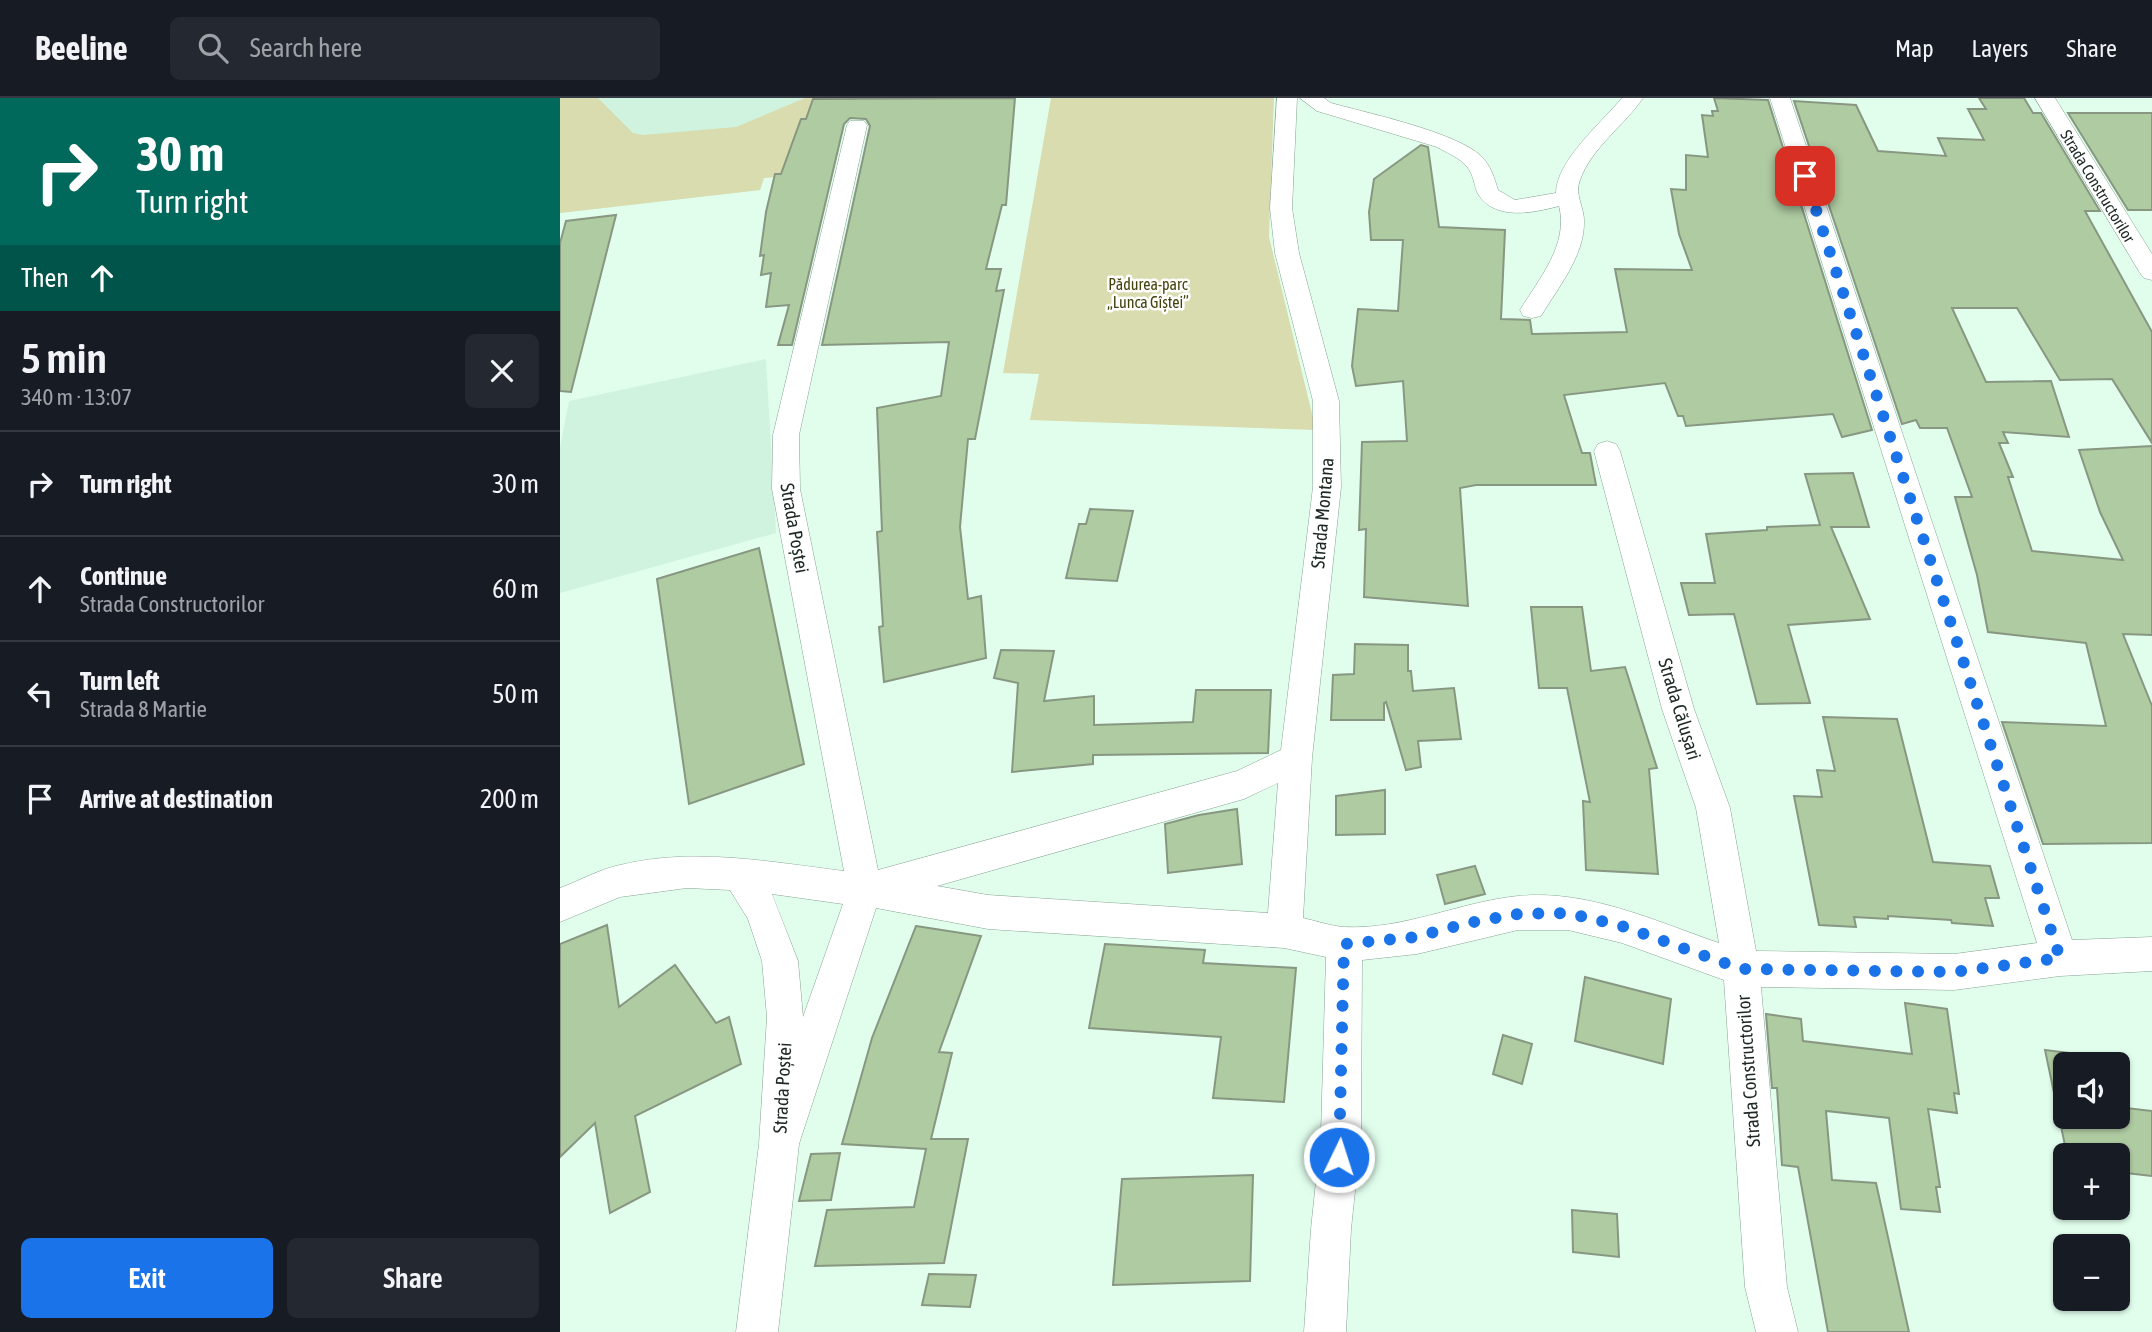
<!DOCTYPE html>
<html lang="en">
<head>
<meta charset="utf-8">
<style>
  body { margin:0; font-family:"Asap Condensed",sans-serif; background:#242831; color:#f1f3f6; height:100vh; display:flex; flex-direction:column; font-size:26px; white-space:nowrap }
  * { box-sizing:border-box; margin:0 }
  p { font-size:23px; color:#9ea1a6 }
  .icon { flex:none; width:38px; height:38px; fill:none; stroke:currentColor; stroke-width:2; stroke-linecap:round; stroke-linejoin:round }
  .map { position:relative; flex:1; overflow:hidden }
  .panel { display:flex; flex-direction:column; background:#171b24; width:560px }
  .panel>* { flex:none }
  .hud { background:#00695c; color:#fff; overflow:hidden }
  .controls { position:absolute; left:1493px; top:954px; display:grid; gap:14px }
  .controls a { display:grid; place-items:center; width:77px; height:77px; border-radius:10px; background:#171b24; box-shadow:0 2px 5px #0004; font-size:35px }
  .pin { position:absolute; display:grid; place-items:center; width:60px; height:60px; color:#fff; margin:-30px; border-radius:14px; box-shadow:0 4px 10px #0006 }
  .me { position:absolute; width:77px; margin:-38px; rotate:4deg; stroke-linejoin:round; filter:drop-shadow(0 0 5px #0008) }
  .turn { display:flex; align-items:center; gap:24px; height:147px; padding:0 21px; font-size:32px }
  .turn .icon { width:91px; height:91px; stroke-width:2.5 }
  .turn b { display:block; font-size:49px; line-height:60px }
  .then { display:flex; align-items:center; height:66px; padding:0 21px; background:#0003; gap:14px; font-size:26px }
  .round { display:grid; place-items:center; flex:none; width:74px; height:74px; border-radius:10px; background:#242831 }
  .overview { display:flex; align-items:center; justify-content:space-between; height:119px; padding:0 21px }
  h1 { font-size:42px; font-weight:600; line-height:52px }
  .primary-button { display:flex; gap:14px; margin-top:auto; padding:14px 21px }
  .primary-button a { flex:1; height:80px; border-radius:10px; background:#1a73e8; color:#fff; font-size:28px; font-weight:600; line-height:80px; text-align:center }
  .primary-button a+a { background:#242831; color:#f1f3f6 }
  ul { padding:0; list-style:none }
  li { display:flex; align-items:center; gap:21px; height:105px; padding:0 21px; border-top:2px solid #363941 }
  li div { flex:1 }
  li b { display:block; font-size:26px }
  li em { font-style:normal }
  header { display:flex; align-items:center; gap:42px; box-sizing:border-box; height:98px; padding:0 35px; background:#171b24; border-bottom:2px solid #363941 }
  header strong { font-size:33px }
  nav { display:flex; gap:38px; margin-inline-start:auto; font-size:24px }
  .search { width:490px; height:63px; background:#242831; display:flex; align-items:center; gap:18px; box-sizing:border-box; padding:0 24px; border-radius:10px; color:#9ea1a6; font-size:26px }
  main { display:flex; flex:1; min-height:0 }
  .map>svg:first-child { display:block }
</style>
</head>
<body>
<header>
<strong>Beeline</strong>
<div class="search"><svg class="icon" aria-label="search" viewBox="0 0 24 24"><circle cx="10" cy="10" r="6"/><path d="M15 15l6 6"/></svg>Search here</div>
<nav><a>Map</a><a>Layers</a><a>Share</a></nav>
</header>
<main>
<section class="panel">
<div class="hud">
<div class="turn"><svg class="icon" aria-label="right" viewBox="0 0 24 24"><path d="M7 20v-9h11M14 6l5 5-5 5"/></svg><div><b>30 m</b>Turn right</div></div>
<div class="then">Then<svg class="icon" aria-label="ahead" viewBox="0 0 24 24"><path d="M12 20V5M6 11l6-6 6 6"/></svg></div>
</div>
<div class="overview"><div><h1>5 min</h1><p>340 m · 13:07</p></div><a class="round"><svg class="icon" aria-label="close" viewBox="0 0 24 24"><path d="M6 6l12 12M18 6L6 18"/></svg></a></div>
<ul>
<li><svg class="icon" aria-label="right" viewBox="0 0 24 24"><path d="M7 20v-9h11M14 6l5 5-5 5"/></svg><div><b>Turn right</b></div><em>30 m</em></li>
<li><svg class="icon" aria-label="ahead" viewBox="0 0 24 24"><path d="M12 20V5M6 11l6-6 6 6"/></svg><div><b>Continue</b><p>Strada Constructorilor</p></div><em>60 m</em></li>
<li><svg class="icon" aria-label="left" viewBox="0 0 24 24"><path d="M17 20v-9H6M10 6l-5 5 5 5"/></svg><div><b>Turn left</b><p>Strada 8 Martie</p></div><em>50 m</em></li>
<li><svg class="icon" aria-label="arrive" viewBox="0 0 24 24"><path d="M6 21V4h12l-3 4 3 4H6"/></svg><div><b>Arrive at destination</b></div><em>200 m</em></li>
</ul>
<div class="primary-button"><a>Exit</a><a>Share</a></div>
</section>
<div class="map">
<svg width="1592" height="1234" viewBox="0 0 1592 1234">
  <rect width="100%" height="100%" fill="#e1feed"/>
  <g fill="#cff3de">
    <path d="M 0,0 L 258,0 L 236,77 L 204,80 L 200,92 L 0,115 Z"/>
    <path d="M 206,261 L 216,435 L 0,495 L 0,350 L 9,303 Z"/>
  </g>
  <g fill="#d9dcae">
    <path d="M 0,0 L 38,0 L 73,35 L 83,37 L 176,29 L 245,0 L 258,0 L 236,77 L 204,80 L 200,92 L 0,115 Z"/>
    <path d="M 491,0 L 714,0 L 709,139 L 756,332 L 470,322 L 479,276 L 443,275 Z"/>
  </g>
  <g fill="#afcba2" stroke="#889781" stroke-width="2">
    <path d="M 455,0 L 446,107 L 442,107 L 426,171 L 441,171 L 436,193 L 444,192 L 415,341 L 408,341 L 400,429 L 408,501 L 421,498 L 426,560 L 324,584 L 319,529 L 323,528 L 317,434 L 322,433 L 317,310 L 381,298 L 389,244 L 262,247 L 310,28 L 306,21 L 290,20 L 284,26 L 232,247 L 218,247 L 229,207 L 206,209 L 211,175 L 201,177 L 204,157 L 200,158 L 206,114 L 215,76 L 221,76 L 241,21 L 246,21 L 253,1 Z"/>
    <path d="M 1154,0 L 1208,2 L 1312,332 L 1282,339 L 1273,316 L 1126,328 L 1123,318 L 1118,318 L 1105,285 L 1004,297 L 1022,355 L 1030,355 L 1036,387 L 916,387 L 900,390 L 908,508 L 804,499 L 806,431 L 799,432 L 802,344 L 847,343 L 843,283 L 796,288 L 792,268 L 798,211 L 838,213 L 843,142 L 811,142 L 809,114 L 814,81 L 861,47 L 868,49 L 879,129 L 945,132 L 941,221 L 970,222 L 972,236 L 1067,234 L 1055,171 L 1132,172 L 1119,136 L 1111,91 L 1126,92 L 1126,57 L 1148,59 L 1142,17 L 1153,18 L 1152,13 L 1158,13 Z"/>
    <path d="M 1419,0 L 1464,0 L 1473,15 L 1481,15 L 1540,113 L 1525,113 L 1592,234 L 1592,345 L 1552,281 L 1500,282 L 1457,210 L 1392,210 L 1426,284 L 1491,283 L 1509,339 L 1443,334 L 1448,345 L 1439,345 L 1453,379 L 1448,379 L 1472,453 L 1563,462 L 1540,414 L 1519,352 L 1592,348 L 1592,537 L 1563,536 L 1592,608 L 1592,745 L 1483,746 L 1442,624 L 1546,628 L 1526,545 L 1428,534 L 1417,477 L 1395,399 L 1412,399 L 1387,330 L 1360,330 L 1356,322 L 1342,326 L 1234,3 L 1296,7 L 1318,53 L 1386,58 L 1378,40 L 1424,42 L 1408,11 L 1426,11 Z"/>
    <path d="M 1508,15 L 1592,15 L 1592,112 L 1568,112 Z"/>
    <path d="M 56,117 L 11,294 L 0,293 L 0,145 L 6,123 Z"/>
    <path d="M 1293,375 L 1309,429 L 1271,429 L 1310,521 L 1228,527 L 1250,605 L 1197,606 L 1174,516 L 1129,517 L 1121,485 L 1155,485 L 1146,436 L 1207,432 L 1207,429 L 1260,427 L 1245,376 Z"/>
    <path d="M 530,411 L 573,413 L 557,483 L 506,480 L 519,426 L 526,426 Z"/>
    <path d="M 199,450 L 244,666 L 129,706 L 97,481 Z"/>
    <path d="M 971,509 L 1022,509 L 1031,573 L 1065,569 L 1097,670 L 1089,671 L 1098,776 L 1026,772 L 1023,703 L 1030,704 L 1007,590 L 979,590 Z"/>
    <path d="M 795,546 L 848,547 L 848,573 L 851,573 L 853,593 L 894,590 L 901,641 L 858,643 L 861,669 L 846,672 L 826,604 L 824,605 L 824,622 L 771,622 L 773,577 L 794,576 Z"/>
    <path d="M 441,552 L 494,553 L 484,603 L 534,598 L 534,627 L 633,624 L 636,592 L 711,592 L 708,655 L 533,657 L 533,666 L 452,674 L 458,585 L 434,580 Z"/>
    <path d="M 1263,619 L 1337,621 L 1373,764 L 1430,768 L 1439,800 L 1425,800 L 1433,828 L 1392,825 L 1391,822 L 1328,818 L 1328,821 L 1294,819 L 1296,829 L 1259,827 L 1234,698 L 1262,699 L 1257,672 L 1275,673 Z"/>
    <path d="M 825,692 L 825,736 L 776,737 L 776,698 Z"/>
    <path d="M 677,711 L 682,766 L 608,775 L 605,726 L 639,717 Z"/>
    <path d="M 915,768 L 925,796 L 885,806 L 877,777 Z"/>
    <path d="M 47,827 L 59,909 L 115,867 L 156,925 L 169,919 L 181,966 L 75,1018 L 90,1094 L 50,1115 L 35,1025 L 0,1059 L 0,846 Z"/>
    <path d="M 356,828 L 421,838 L 379,954 L 392,955 L 371,1041 L 408,1041 L 384,1165 L 255,1168 L 267,1112 L 354,1109 L 366,1051 L 282,1046 L 312,940 Z"/>
    <path d="M 545,846 L 645,852 L 643,865 L 736,870 L 724,1004 L 653,1000 L 661,939 L 529,930 Z"/>
    <path d="M 1025,879 L 1111,901 L 1103,966 L 1015,943 Z"/>
    <path d="M 1345,905 L 1387,911 L 1399,996 L 1394,995 L 1397,1015 L 1368,1011 L 1380,1089 L 1376,1089 L 1380,1114 L 1341,1111 L 1329,1020 L 1266,1013 L 1272,1082 L 1316,1085 L 1349,1234 L 1268,1234 L 1238,1069 L 1222,1067 L 1217,990 L 1212,990 L 1206,916 L 1241,921 L 1243,943 L 1352,956 Z"/>
    <path d="M 943,937 L 972,946 L 962,986 L 933,976 Z"/>
    <path d="M 1485,952 L 1517,956 L 1520,966 L 1505,966 L 1505,1018 L 1558,1018 L 1558,1009 L 1592,1013 L 1592,1078 L 1558,1074 L 1558,1057 L 1507,1057 Z"/>
    <path d="M 280,1055 L 271,1102 L 239,1103 L 251,1056 Z"/>
    <path d="M 693,1077 L 690,1183 L 553,1187 L 562,1081 Z"/>
    <path d="M 1012,1112 L 1057,1116 L 1059,1159 L 1013,1154 Z"/>
    <path d="M 369,1176 L 416,1177 L 410,1209 L 362,1207 Z"/>
  </g>
  <g fill="none" stroke-linecap="round" stroke-linejoin="round">
    <g stroke="#87a292" stroke-width="1">
      <g id="minor">
        <path d="M 717,0 L 737,0 L 732,110 L 739,155 L 779,303 L 781,389 L 752,660 L 743,820 C 756,823 771,828 784,829 C 844,832 899,804 958,798 C 1027,791 1095,823 1159,845 L 1136,710 L 1102,611 L 1034,353 L 1038,346 L 1047,343 L 1056,346 L 1060,353 L 1134,611 L 1170,710 L 1196,853 L 1394,856 L 1477,845 L 1210,0 L 1230,0 L 1512,842 L 1592,839 L 1592,873 L 1500,878 L 1394,892 L 1201,889 L 1227,1189 L 1238,1234 L 1196,1234 L 1185,1189 L 1164,882 L 1062,845 L 1008,832 L 958,832 L 857,856 L 802,862 L 801,1036 L 791,1131 L 786,1234 L 744,1234 L 751,1131 L 761,1036 L 766,859 L 724,850 L 428,831 L 316,810 L 239,1046 L 218,1234 L 176,1234 L 199,1046 L 207,919 L 202,863 L 188,821 L 170,792 L 127,790 L 60,799 L 0,824 L 0,790 C 19,783 40,771 60,767 C 134,749 210,764 284,773 L 212,391 L 213,337 L 287,27 L 290,23 L 304,23 L 307,27 L 239,337 L 240,391 L 318,772 L 677,673 L 721,652 L 753,389 L 753,303 L 715,155 L 710,110 ZM 718,685 L 708,815 L 428,797 L 377,788 L 684,701 ZM 212,796 L 283,806 L 243,919 L 238,863 Z"/>
        <path d="M 740,0 L 764,0 L 771,5 C 807,15 896,34 921,58 C 931,68 934,79 938,92 L 955,102 L 996,95 C 996,63 1042,24 1062,0 L 1083,0 C 1064,28 1032,49 1020,82 C 1014,97 1025,110 1024,125 C 1024,158 998,190 981,218 L 972,220 L 963,218 L 960,212 C 979,181 1009,146 999,108 C 973,115 935,123 918,96 C 914,88 914,78 908,70 C 901,60 887,55 877,49 L 757,13 Z"/>
        <path d="M 1475,0 L 1495,0 L 1592,156 L 1592,182 L 1584,180 L 1580,175 Z"/>
      </g>
    </g>
    <use href="#minor" fill="#fff" fill-rule="evenodd"/>
  </g>
  <g fill="none" stroke-linecap="round" stroke-linejoin="round">
    <path stroke="#1a73e8" stroke-width="12" stroke-dasharray="0 21.6" d="M 779,1059 L 784,846 L 856,839 L 908,825 L 958,816 L 1008,815 L 1062,828 L 1181,871 L 1394,874 L 1500,860 L 1245,78"/>
  </g>
  <g text-anchor="middle" stroke-width="5" stroke-linejoin="round" paint-order="stroke">
    <g font-size="16" fill="#1e2923" stroke="#fff">
      <text transform="translate(1538 88) rotate(59)" y="6">Strada Constructorilor</text>
    </g>
    <g font-size="16" fill="#43440c" stroke="#fff">
      <text x="588" y="192">Pădurea-parc<tspan x="588" dy="18">„Lunca Gîștei”</tspan></text>
    </g>
    <g font-size="19" fill="#1e2923" stroke="#fff">
      <text transform="translate(762 415) rotate(-85)" y="7">Strada Montana</text>
      <text transform="translate(235 430) rotate(80)" y="7">Strada Poștei</text>
      <text transform="translate(1120 611) rotate(73)" y="7">Strada Călușari</text>
      <text transform="translate(1188 973) rotate(-94)" y="7">Strada Constructorilor</text>
      <text transform="translate(222 990) rotate(-87)" y="7">Strada Poștei</text>
    </g>
  </g>
</svg>
<div class="controls">
<a><svg class="icon" aria-label="sound" viewBox="0 0 24 24"><path d="M4 9h4l5-4v14l-5-4H4zM17 9q2 3 0 6"/></svg></a>
<a>+</a>
<a>−</a>
</div>
<div class="pin" style="left:1245px;top:78px;background:#d93025"><svg class="icon" aria-label="arrive" viewBox="0 0 24 24"><path d="M6 21V4h12l-3 4 3 4H6"/></svg></div>
<svg class="me" style="left:779px;top:1059px" viewBox="-20 -20 40 40"><circle r="17" fill="#1a73e8" stroke="#fff" stroke-width="3"/><path d="M0-11L8 9 0 5-8 9z" fill="#fff"/></svg>
</div>
</main>
</body>
</html>
